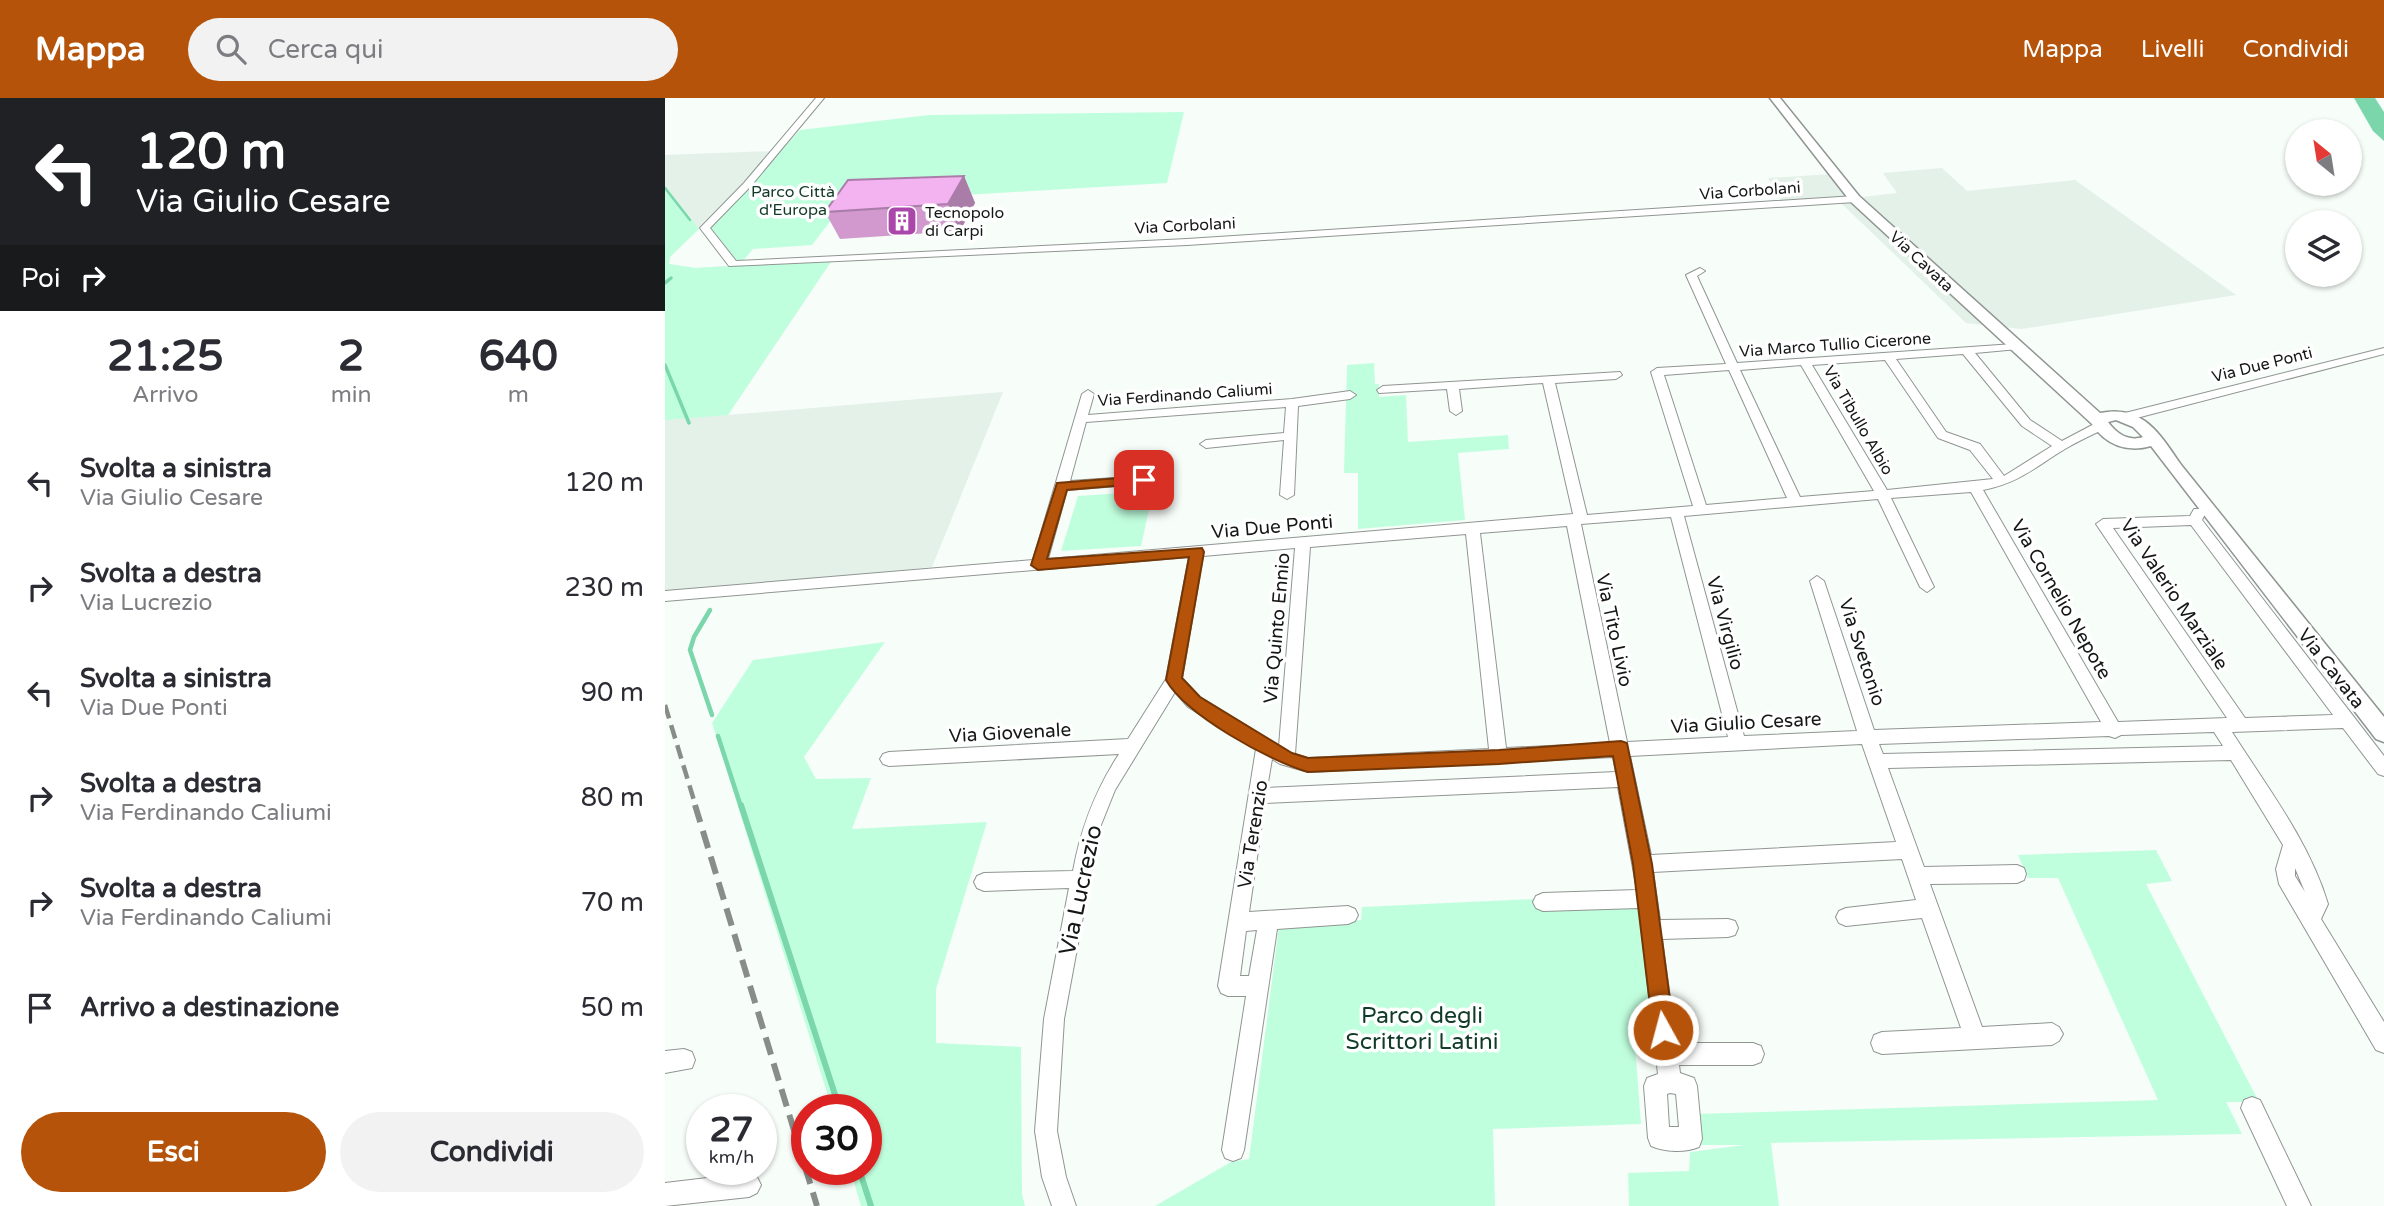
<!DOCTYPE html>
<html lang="it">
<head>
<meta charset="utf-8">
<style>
  body { margin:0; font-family:"Varela Round",sans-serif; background:#f2f2f3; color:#2b2b33; height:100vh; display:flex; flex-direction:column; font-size:26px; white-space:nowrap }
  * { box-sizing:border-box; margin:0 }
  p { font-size:23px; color:#7c7c81 }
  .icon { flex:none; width:38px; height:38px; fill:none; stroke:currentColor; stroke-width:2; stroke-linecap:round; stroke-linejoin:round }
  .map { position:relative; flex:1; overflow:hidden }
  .drawer { display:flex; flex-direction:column; background:#fff; width:665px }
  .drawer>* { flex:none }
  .banner { background:#202124; color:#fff; overflow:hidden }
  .needle { width:46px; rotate:330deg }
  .fabs { position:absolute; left:1620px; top:21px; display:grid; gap:14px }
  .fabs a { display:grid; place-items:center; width:77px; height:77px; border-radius:50%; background:#fff; box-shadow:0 2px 5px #0004; font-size:35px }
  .speed { position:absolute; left:21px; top:996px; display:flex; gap:14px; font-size:35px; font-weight:700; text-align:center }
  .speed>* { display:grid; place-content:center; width:91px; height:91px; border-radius:50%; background:#fff; box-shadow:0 2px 5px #0004; line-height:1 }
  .speed small { font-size:18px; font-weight:400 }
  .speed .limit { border:10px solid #d22; background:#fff; color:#111 }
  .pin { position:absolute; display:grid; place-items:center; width:60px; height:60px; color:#fff; margin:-30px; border-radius:14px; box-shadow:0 4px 10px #0006 }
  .me { position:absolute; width:77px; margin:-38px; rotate:353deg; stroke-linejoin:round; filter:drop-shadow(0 0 5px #0008) }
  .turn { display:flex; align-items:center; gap:24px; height:147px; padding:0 21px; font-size:32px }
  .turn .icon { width:91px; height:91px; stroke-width:2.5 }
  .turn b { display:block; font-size:49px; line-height:60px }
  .then { display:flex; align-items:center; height:66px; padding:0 21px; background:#0003; gap:14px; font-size:26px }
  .eta { display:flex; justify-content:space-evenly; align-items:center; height:119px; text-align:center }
  .eta b { font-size:42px; font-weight:700; line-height:49px }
  .cta { display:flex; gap:14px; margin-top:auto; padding:14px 21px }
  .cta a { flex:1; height:80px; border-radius:42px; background:#b45309; color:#fff; font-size:28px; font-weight:700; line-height:80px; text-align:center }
  .cta a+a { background:#f2f2f3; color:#2b2b33 }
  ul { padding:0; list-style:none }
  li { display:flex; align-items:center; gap:21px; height:105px; padding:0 21px }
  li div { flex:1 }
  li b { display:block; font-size:26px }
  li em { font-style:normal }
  header { display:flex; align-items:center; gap:42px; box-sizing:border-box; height:98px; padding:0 35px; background:#b45309; color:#fff }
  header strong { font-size:33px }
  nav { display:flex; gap:38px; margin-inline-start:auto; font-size:24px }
  .search { width:490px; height:63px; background:#f2f2f3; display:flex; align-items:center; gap:18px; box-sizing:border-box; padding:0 24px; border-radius:38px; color:#7c7c81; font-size:26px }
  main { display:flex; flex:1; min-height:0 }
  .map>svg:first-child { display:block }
</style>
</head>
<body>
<header>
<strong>Mappa</strong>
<div class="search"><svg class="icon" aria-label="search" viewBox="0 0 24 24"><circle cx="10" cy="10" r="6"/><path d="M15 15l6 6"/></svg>Cerca qui</div>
<nav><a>Mappa</a><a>Livelli</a><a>Condividi</a></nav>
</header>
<main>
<section class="drawer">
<div class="banner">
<div class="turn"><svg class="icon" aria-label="left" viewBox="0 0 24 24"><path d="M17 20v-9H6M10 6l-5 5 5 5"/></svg><div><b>120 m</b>Via Giulio Cesare</div></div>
<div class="then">Poi<svg class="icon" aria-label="right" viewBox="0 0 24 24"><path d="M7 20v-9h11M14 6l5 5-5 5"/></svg></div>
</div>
<div class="eta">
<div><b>21:25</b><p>Arrivo</p></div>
<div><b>2</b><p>min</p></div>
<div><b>640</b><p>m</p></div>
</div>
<ul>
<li><svg class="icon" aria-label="left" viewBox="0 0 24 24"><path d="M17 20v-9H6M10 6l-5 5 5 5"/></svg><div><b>Svolta a sinistra</b><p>Via Giulio Cesare</p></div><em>120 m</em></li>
<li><svg class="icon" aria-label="right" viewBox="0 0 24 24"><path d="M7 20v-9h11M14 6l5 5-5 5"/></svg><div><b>Svolta a destra</b><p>Via Lucrezio</p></div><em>230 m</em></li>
<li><svg class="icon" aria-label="left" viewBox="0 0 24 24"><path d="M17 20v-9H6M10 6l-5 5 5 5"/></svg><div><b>Svolta a sinistra</b><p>Via Due Ponti</p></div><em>90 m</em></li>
<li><svg class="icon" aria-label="right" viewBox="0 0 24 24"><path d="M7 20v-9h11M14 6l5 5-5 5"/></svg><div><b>Svolta a destra</b><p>Via Ferdinando Caliumi</p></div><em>80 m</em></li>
<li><svg class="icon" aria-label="right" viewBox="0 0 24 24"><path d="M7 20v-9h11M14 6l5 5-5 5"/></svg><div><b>Svolta a destra</b><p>Via Ferdinando Caliumi</p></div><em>70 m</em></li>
<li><svg class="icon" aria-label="arrive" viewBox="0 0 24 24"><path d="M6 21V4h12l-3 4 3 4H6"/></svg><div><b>Arrivo a destinazione</b></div><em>50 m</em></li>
</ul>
<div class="cta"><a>Esci</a><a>Condividi</a></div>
</section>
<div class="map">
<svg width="1719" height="1108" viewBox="0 0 1719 1108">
  <rect width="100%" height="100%" fill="#f7fdf9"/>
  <g fill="#e3f1e9">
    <path d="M 109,53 L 5,159 L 4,166 L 30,170 L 168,161 L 63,317 L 338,294 L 267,469 L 0,496 L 0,57 Z"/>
    <path d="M 1277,70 L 1302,93 L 1410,82 L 1571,197 L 1357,231 L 1301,225 L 1176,105 L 1120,109 L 1103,80 L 1168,76 L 1189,100 L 1232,95 L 1218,75 Z"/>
  </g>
  <g fill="#c0ffde">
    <path d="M 519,14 L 502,85 L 180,104 L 147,147 L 88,151 L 78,163 L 69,164 L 45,130 L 135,32 L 264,17 Z"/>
    <path d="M 0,88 L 34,131 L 5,159 L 4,166 L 30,170 L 167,162 L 63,317 L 0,322 Z"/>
    <path d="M 709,265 L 710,286 L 714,286 L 714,299 L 741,297 L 743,344 L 843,337 L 844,351 L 793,355 L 800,422 L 693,431 L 693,375 L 679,375 L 682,267 Z"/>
    <path d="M 488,393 L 476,448 L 396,453 L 413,398 Z"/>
    <path d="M 220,544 L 139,659 L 151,681 L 206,680 L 187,731 L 322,724 L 271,891 L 271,945 L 356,949 L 357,1096 L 360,1108 L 196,1108 L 185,1071 L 201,1071 L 201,1012 L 167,1011 L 47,625 L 88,562 Z"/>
    <path d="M 1491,752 L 1507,783 L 1481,786 L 1594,1004 L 1561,1004 L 1577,1036 L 1106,1045 L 1114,1108 L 964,1108 L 963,1075 L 1024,1073 L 1025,1054 L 1079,1047 L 1029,1047 L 1029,1016 L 1493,1002 L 1393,780 L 1363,780 L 1353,757 Z"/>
    <path d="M 869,801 L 870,811 L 976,807 L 987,924 L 969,934 L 976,1026 L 828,1031 L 830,1108 L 490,1108 L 566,1064 L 584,1061 L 614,828 L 696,822 L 697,809 Z"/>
  </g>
  <path fill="#7bd7ab" d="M 1689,0 L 1710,0 L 1719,14 L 1719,43 L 1708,33 Z"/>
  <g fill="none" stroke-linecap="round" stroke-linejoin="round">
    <path stroke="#7bd7ab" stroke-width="2.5" d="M 0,90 L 25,122"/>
    <g stroke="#7bd7ab" stroke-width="3.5">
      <path d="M 0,185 L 6,180"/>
      <path d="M 0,267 L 24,325"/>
    </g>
    <g stroke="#7bd7ab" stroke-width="4.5">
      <path d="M 45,512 L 29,539 L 25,552 L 47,617"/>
      <path d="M 53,638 L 76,709"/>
    </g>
    <g stroke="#7bd7ab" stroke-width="6">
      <path d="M 76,707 L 175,1012"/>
      <path d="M 194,1071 L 206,1108"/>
    </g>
    <g stroke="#909592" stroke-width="2">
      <g id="minor">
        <path d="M 151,0 L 159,0 L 85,89 L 45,130 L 71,163 L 522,141 L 1190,98 L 1195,101 L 1190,104 L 522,147 L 64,168 L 35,130 L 79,85 Z"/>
        <path d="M 1035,170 L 1040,173 L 1032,178 L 1072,265 L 1349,246 L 1353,247 L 1353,251 L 1310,255 L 1365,322 L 1397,343 L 1431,325 L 1439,325 L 1439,331 C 1427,337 1413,343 1400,351 C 1370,369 1354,385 1318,392 L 1453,624 L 1562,620 L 1431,426 L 1438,421 L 1525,418 L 1529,411 L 1539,411 L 1541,414 L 1537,422 L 1719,658 L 1719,678 L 1713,676 L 1678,630 L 1567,634 C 1602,689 1644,743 1663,806 L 1656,821 L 1719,924 L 1719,955 L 1711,952 L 1614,786 L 1611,771 L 1618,747 L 1566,662 L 1223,670 L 1259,769 L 1352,767 L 1359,770 L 1361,776 L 1359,782 L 1352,785 L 1265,786 L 1317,929 L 1387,925 L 1394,929 L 1398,936 L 1394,943 L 1387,947 L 1217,956 L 1209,953 L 1206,945 L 1209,937 L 1217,934 L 1296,930 L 1257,820 L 1181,828 L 1174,825 L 1171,819 L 1174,813 L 1181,810 L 1251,802 L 1237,761 L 988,774 L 995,822 L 1063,821 L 1070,823 L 1073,830 L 1070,837 L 1063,839 L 997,841 L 1011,945 L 1088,945 L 1096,948 L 1099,956 L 1096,964 L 1088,967 L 1014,967 L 1015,975 L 1029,980 L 1032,988 L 1037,1041 L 1034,1049 C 1020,1055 1000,1054 986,1048 L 983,1040 L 979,988 L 982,980 L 993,976 L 974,810 L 878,813 L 871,810 L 868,804 L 871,798 L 878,795 L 972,792 L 953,689 L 600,705 L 584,814 L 683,808 L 690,811 L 693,817 L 690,823 L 683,826 L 612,831 L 579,1052 L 576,1060 L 568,1063 L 560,1060 L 557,1052 L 581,898 L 563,898 L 556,895 L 553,888 L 591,651 L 523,609 L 510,594 L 450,692 L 434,732 L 399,921 L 392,1033 L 401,1079 L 411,1108 L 387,1108 L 377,1079 L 370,1033 L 379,921 L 404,790 L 319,793 L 312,790 L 309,784 L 312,778 L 319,775 L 408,773 C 416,729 430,693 454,656 L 224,668 L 218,666 L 215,661 L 218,656 L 224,654 L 463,641 L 501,581 L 524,459 L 0,503 L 0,493 L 368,462 L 417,296 L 423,292 L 429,296 L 423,317 L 627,301 L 685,293 L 691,297 L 685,301 L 633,308 L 629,397 L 622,401 L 615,397 L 619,342 L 541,350 L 535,346 L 541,342 L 619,335 L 621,309 L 421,324 L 405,383 L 479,378 L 486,382 L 479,386 L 402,392 L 383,461 L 908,416 L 878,285 L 794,291 L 797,313 L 791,317 L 785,313 L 782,291 L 714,295 L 712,292 L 718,288 L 955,274 L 957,277 L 951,281 L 890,285 L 922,417 L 1028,408 L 986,274 L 992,270 L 1061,266 L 1021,177 ZM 1298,256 L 1357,328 L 1387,348 L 1339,378 L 1315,346 L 1281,334 L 1231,261 ZM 1220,262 L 1273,340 L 1305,352 L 1328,381 L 1222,392 L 1147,267 ZM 1136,267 L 1209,393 L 1135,399 L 1075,272 ZM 1064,272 L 1122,400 L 1041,407 L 999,277 ZM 1306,394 L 1436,624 L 1209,632 L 1159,483 L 1152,478 L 1145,483 L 1192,633 L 1079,638 L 1019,418 L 1213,401 L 1255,489 L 1262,494 L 1269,489 L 1226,400 ZM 1006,419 L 1063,639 L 962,644 L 916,426 ZM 1526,427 L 1668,617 L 1580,620 L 1448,430 ZM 902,428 L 945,645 L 841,650 L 815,435 ZM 801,436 L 824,651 L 643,660 L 630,656 L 645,449 ZM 630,450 L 614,648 L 535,599 L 517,580 L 538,458 ZM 1549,634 L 1558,648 L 1218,656 L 1214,646 L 1444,638 L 1450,640 L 1456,637 ZM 1197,646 L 1231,744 L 986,757 L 965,658 ZM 948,659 L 951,674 L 602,690 L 607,661 L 615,666 L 643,674 ZM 1630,770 L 1640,794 L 1630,778 ZM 592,832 L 584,878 L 575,878 L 581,833 ZM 1005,995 L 1011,996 L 1014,1029 L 1004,1029 L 1002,996 Z"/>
        <path d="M 1719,250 L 1719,256 L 1460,323 L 1454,319 L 1456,316 Z"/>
        <path d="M 19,951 L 27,954 L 30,962 L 27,970 L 0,975 L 0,953 Z"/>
        <path d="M 1587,999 L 1595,1002 L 1646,1108 L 1622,1108 L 1576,1010 L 1579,1002 Z"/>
        <path d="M 84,1075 L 92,1079 L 96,1087 L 92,1095 L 84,1099 L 0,1108 L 0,1085 Z"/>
      </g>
    </g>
    <g stroke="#909592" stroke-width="3">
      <path id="major" d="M 1105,0 L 1115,0 L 1194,98 L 1435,315 C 1479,306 1495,337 1517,368 L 1719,619 L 1719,644 L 1711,641 L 1486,348 C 1463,355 1440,347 1427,326 L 1186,104 ZM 1451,322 L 1468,329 L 1478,339 C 1463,344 1451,335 1443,324 Z"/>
    </g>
    <use href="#minor" fill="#fff" fill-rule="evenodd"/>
    <use href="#major" fill="#fff" fill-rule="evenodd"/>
    <path stroke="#898d8a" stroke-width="4.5" stroke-dasharray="14 7" stroke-linecap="butt" d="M 0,607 L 31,709"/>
    <path stroke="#898d8a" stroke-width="6" stroke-dasharray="18 9" stroke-linecap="butt" d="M 30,707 L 152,1108"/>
  </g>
  <path fill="#d199ce" d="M 299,78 L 310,105 L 295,133 L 175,141 L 160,114 Z"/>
  <path fill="#aa7da8" d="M 299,78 L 310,105 L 295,133 L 283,106 Z"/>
  <path fill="#f3b2f0" stroke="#aa7da8" stroke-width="2" d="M 299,78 L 283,106 L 160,114 L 183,82 Z"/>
  <path fill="#b45309" stroke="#753606" stroke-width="2" d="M 479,378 L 486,382 L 484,385 L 402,392 L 382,461 L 537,450 L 539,454 L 517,580 L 535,599 L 627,655 L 643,660 L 834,652 L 956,643 L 962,645 L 987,766 L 1009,932 L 1006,939 L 998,942 L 991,939 L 988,932 L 968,766 L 948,658 L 834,666 L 643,674 C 604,663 521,617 501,582 L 524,459 L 373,472 L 366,467 L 392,385 Z"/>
  <defs>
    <g id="building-square" transform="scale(1.575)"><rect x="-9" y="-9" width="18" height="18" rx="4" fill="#ab46aa" stroke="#fff"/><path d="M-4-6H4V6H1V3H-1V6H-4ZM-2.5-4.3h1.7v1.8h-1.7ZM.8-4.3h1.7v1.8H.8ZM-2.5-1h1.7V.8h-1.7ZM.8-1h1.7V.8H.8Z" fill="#fff"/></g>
  </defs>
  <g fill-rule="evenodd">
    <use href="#building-square" x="237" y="123"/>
  </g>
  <g text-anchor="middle" stroke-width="7" stroke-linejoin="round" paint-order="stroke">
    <g font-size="16" fill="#151716" stroke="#fff">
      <text transform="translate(1085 92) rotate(-4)" y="6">Via Corbolani</text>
      <text transform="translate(520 127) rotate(-3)" y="6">Via Corbolani</text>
      <text transform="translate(1257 163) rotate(43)" y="6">Via Cavata</text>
      <text transform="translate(1170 246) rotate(-4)" y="6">Via Marco Tullio Cicerone</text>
      <text transform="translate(1597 266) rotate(-14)" y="6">Via Due Ponti</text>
      <text transform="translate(520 296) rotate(-4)" y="6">Via Ferdinando Caliumi</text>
      <text transform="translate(1194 322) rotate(60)" y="6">Via Tibullo Albio</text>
    </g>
    <g font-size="16" fill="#113a28" stroke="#fff">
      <text x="128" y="99">Parco Città<tspan x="128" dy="18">d'Europa</tspan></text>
    </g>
    <g font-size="16" fill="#151716" stroke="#fff" text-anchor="start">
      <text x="260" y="120">Tecnopolo<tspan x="260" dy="18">di Carpi</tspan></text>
    </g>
    <g font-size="19" fill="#151716" stroke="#fff">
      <text transform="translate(607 428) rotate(-5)" y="7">Via Due Ponti</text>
      <text transform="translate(1510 496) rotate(56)" y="7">Via Valerio Marziale</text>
      <text transform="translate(1397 501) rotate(60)" y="7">Via Cornelio Nepote</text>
      <text transform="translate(1061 525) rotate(75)" y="7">Via Virgilio</text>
      <text transform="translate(611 530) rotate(-85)" y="7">Via Quinto Ennio</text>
      <text transform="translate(950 532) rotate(78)" y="7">Via Tito Livio</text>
      <text transform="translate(1198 554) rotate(72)" y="7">Via Svetonio</text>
      <text transform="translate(1667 570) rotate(52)" y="7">Via Cavata</text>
      <text transform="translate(1081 624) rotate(-3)" y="7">Via Giulio Cesare</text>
      <text transform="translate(345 634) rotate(-3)" y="7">Via Giovenale</text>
      <text transform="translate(587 736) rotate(-81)" y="7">Via Terenzio</text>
    </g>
    <g font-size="23" fill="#151716" stroke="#fff">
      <text transform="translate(415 792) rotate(-78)" y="8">Via Lucrezio</text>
    </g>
    <g font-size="23" fill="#113a28" stroke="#fff">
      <text x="757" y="925">Parco degli<tspan x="757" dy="26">Scrittori Latini</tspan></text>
    </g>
  </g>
</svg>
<div class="fabs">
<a><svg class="needle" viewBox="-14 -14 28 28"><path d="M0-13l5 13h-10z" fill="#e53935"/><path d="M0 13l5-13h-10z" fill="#7c7c81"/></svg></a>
<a><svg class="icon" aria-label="layers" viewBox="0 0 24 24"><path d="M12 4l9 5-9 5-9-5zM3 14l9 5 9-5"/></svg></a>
</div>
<div class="speed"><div>27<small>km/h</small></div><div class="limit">30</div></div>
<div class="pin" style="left:479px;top:382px;background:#d93025"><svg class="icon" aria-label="arrive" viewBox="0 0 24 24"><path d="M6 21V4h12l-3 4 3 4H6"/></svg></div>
<svg class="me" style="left:998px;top:932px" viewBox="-20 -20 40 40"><circle r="17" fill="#b45309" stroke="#fff" stroke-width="3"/><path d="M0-11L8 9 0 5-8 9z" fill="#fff"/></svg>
</div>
</main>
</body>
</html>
